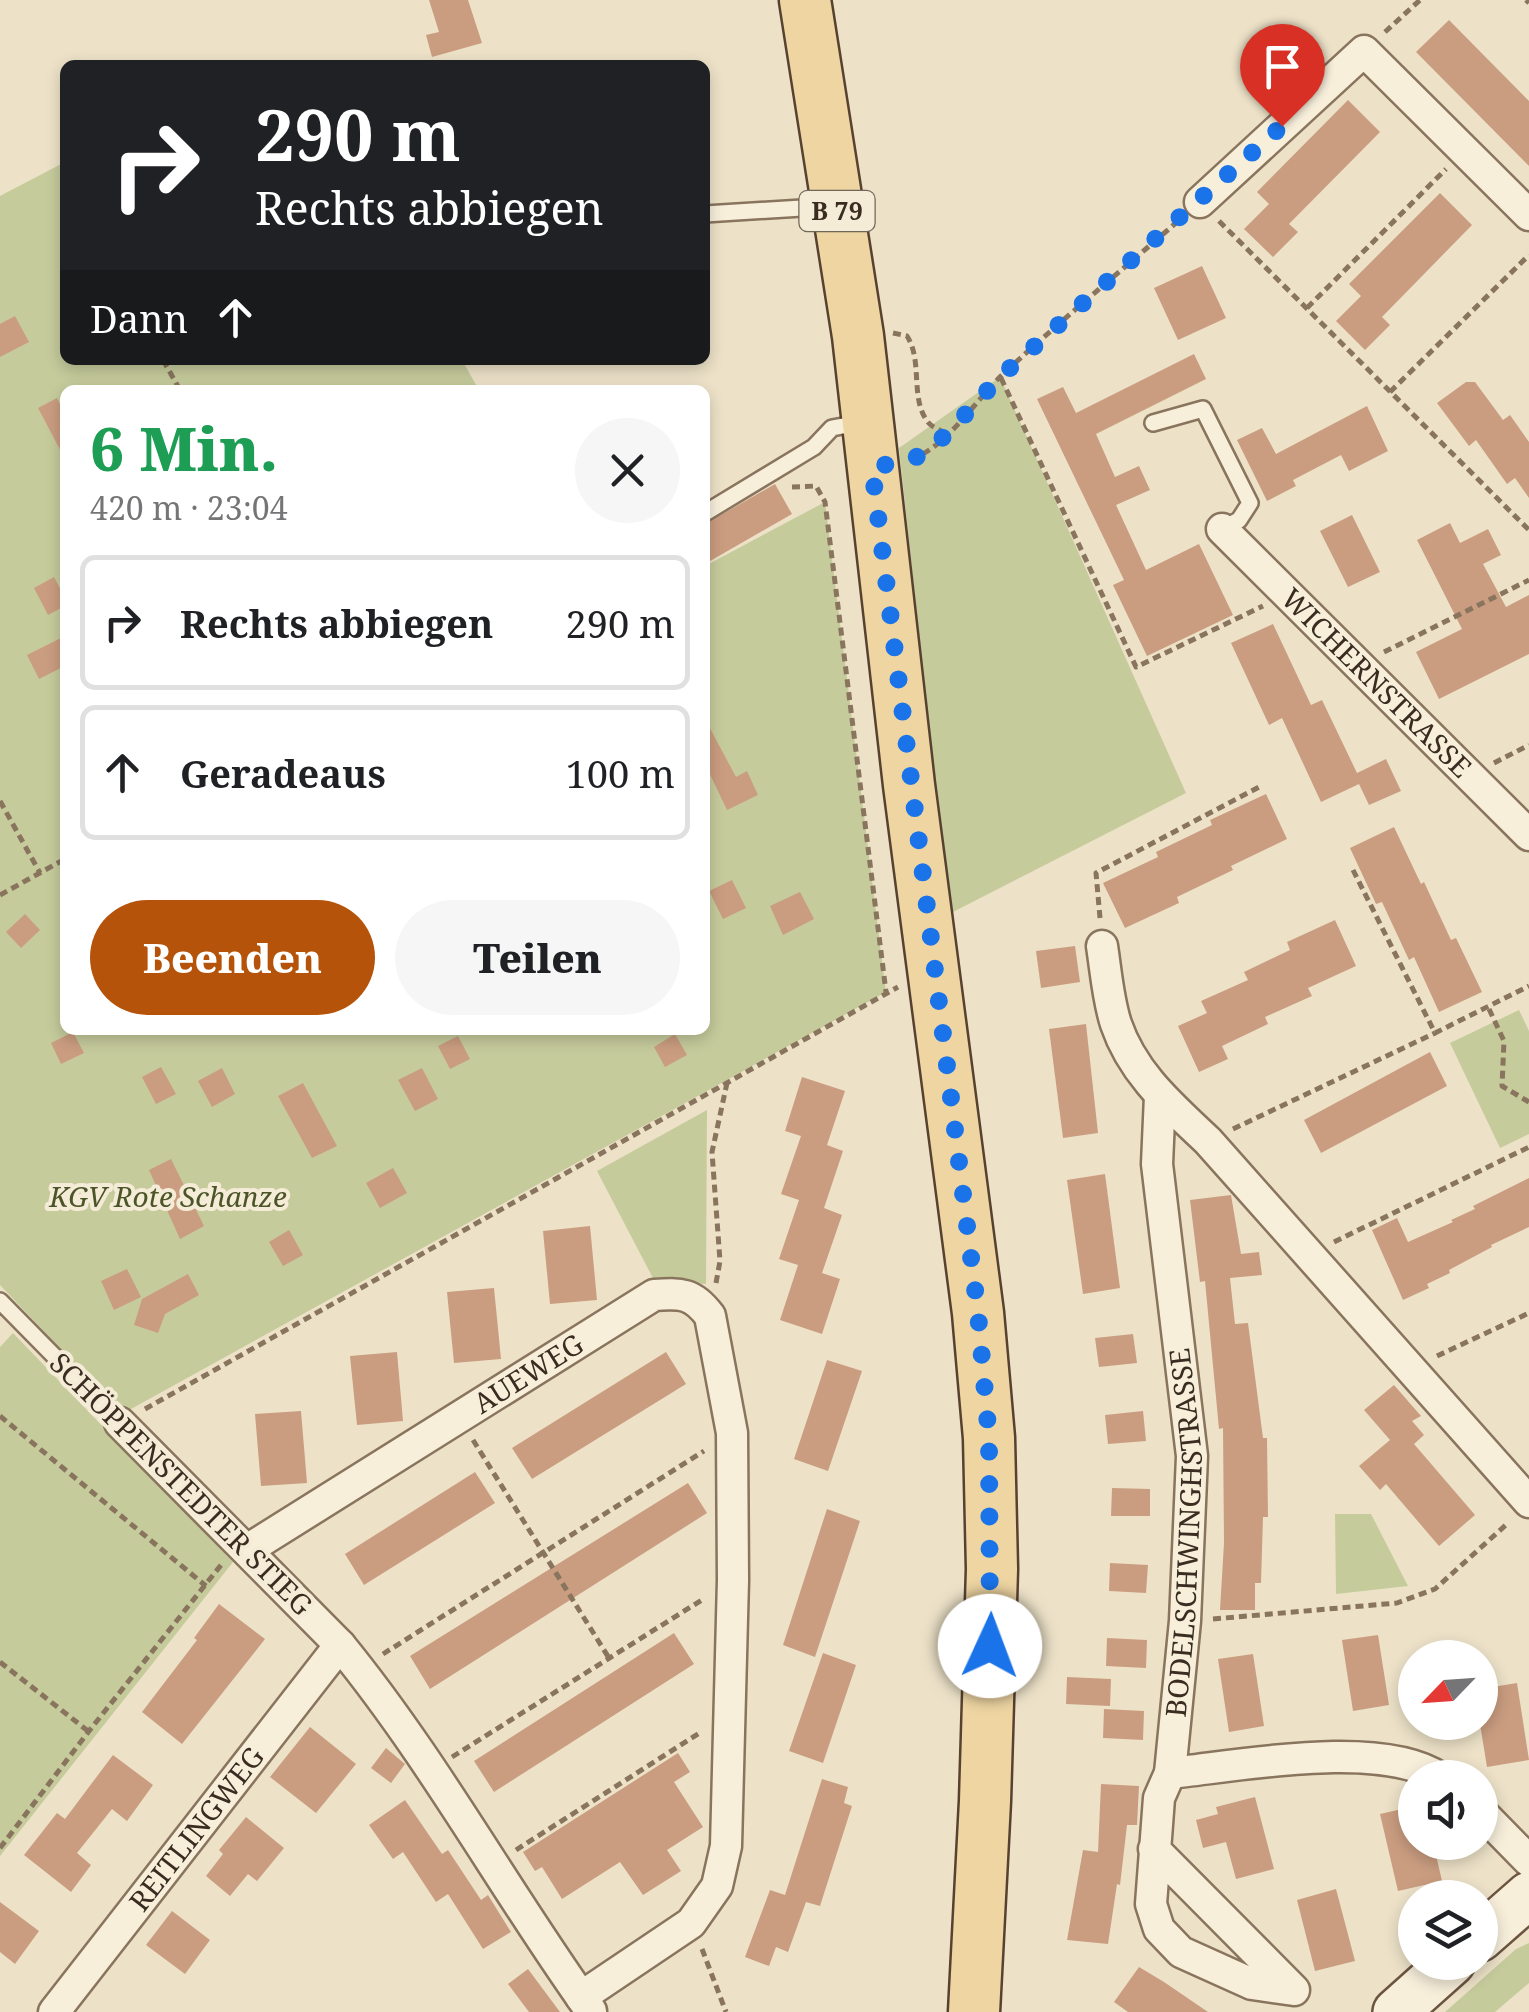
<!DOCTYPE html>
<html lang="de">
<head>
<meta charset="utf-8">
<style>
  body { margin:0; font-family:"Noto Serif",serif; background:#f6f6f6; color:#202124; height:100vh; display:flex; flex-direction:column; font-size:38px; white-space:nowrap }
  * { box-sizing:border-box; margin:0 }
  p { font-size:32px; color:#757577 }
  .icon { flex:none; width:55px; height:55px; fill:none; stroke:currentColor; stroke-width:2; stroke-linecap:round; stroke-linejoin:round }
  .map { position:relative; flex:1; overflow:hidden }
  .details { position:absolute; left:60px; top:385px; width:650px; height:650px; display:flex; flex-direction:column; background:#fff; border-radius:15px; box-shadow:0 5px 15px #0003 }
  .details>* { flex:none }
  .banner { position:absolute; left:60px; top:60px; width:650px; height:305px; border-radius:15px; box-shadow:0 5px 15px #0003; background:#202124; color:#fff; overflow:hidden }
  .needle { width:65px; rotate:245deg }
  .buttons { position:absolute; left:1398px; top:1640px; display:grid; gap:20px }
  .buttons a { display:grid; place-items:center; width:100px; height:100px; border-radius:50%; background:#fff; box-shadow:0 5px 15px #0003; font-size:50px }
  .pin { position:absolute; display:grid; place-items:center; width:85px; height:85px; color:#fff; margin:-102px -42px; border-radius:50% 50% 50% 0; rotate:-45deg; box-shadow:0 0 10px #0007 }
  .pin .icon { rotate:45deg }
  .me { position:absolute; width:110px; margin:-55px; rotate:2deg; stroke-linejoin:round; filter:drop-shadow(0 0 8px #0008) }
  .turn { display:flex; align-items:center; gap:35px; height:210px; padding:0 30px; font-size:45px }
  .turn .icon { width:130px; height:130px; stroke-width:2.5 }
  .turn b { display:block; font-size:70px; line-height:85px }
  .then { display:flex; align-items:center; height:95px; padding:0 30px; background:#0003; gap:20px; font-size:38px }
  .round { display:grid; place-items:center; flex:none; width:105px; height:105px; border-radius:52px; background:#f6f6f6 }
  .overview { display:flex; align-items:center; justify-content:space-between; height:170px; padding:0 30px }
  h1 { font-size:60px; font-weight:800; line-height:75px; color:#1e9e55 }
  .action { display:flex; gap:20px; margin-top:auto; padding:20px 30px }
  .action a { flex:1; height:115px; border-radius:60px; background:#b45309; color:#fff; font-size:40px; font-weight:800; line-height:115px; text-align:center }
  .action a+a { background:#f6f6f6; color:#202124 }
  ul { padding:0; list-style:none }
  li { display:flex; align-items:center; gap:30px; height:135px; margin:0 20px 15px; padding:0 10px; border:5px solid #e0e0e0; border-radius:15px }
  li div { flex:1 }
  li b { display:block; font-size:38px }
  li em { font-style:normal }
  .map>svg:first-child { display:block }
</style>
</head>
<body>
<div class="map">
<svg width="1529" height="2012" viewBox="0 0 1529 2012">
  <rect width="100%" height="100%" fill="#ede2c8"/>
  <g fill="#c6cb9c">
    <path d="M 65,162 L 65,360 L 462,360 L 479,390 L 65,390 L 65,1030 L 705,1030 L 705,566 L 825,502 L 886,992 L 122,1414 L 0,1285 L 0,196 Z"/>
    <path d="M 1000,377 L 1186,793 L 949,914 L 899,448 Z"/>
    <path d="M 1519,1010 L 1529,1031 L 1529,1134 L 1500,1148 L 1450,1043 Z"/>
    <path d="M 707,1110 L 706,1284 L 655,1282 L 597,1171 Z"/>
    <path d="M 13,1333 L 233,1562 L 0,1856 L 0,1347 Z"/>
    <path d="M 1335,1514 L 1371,1514 L 1408,1586 L 1336,1594 Z"/>
    <path d="M 1529,1943 L 1529,1983 L 1495,2012 L 1445,2012 L 1516,1949 Z"/>
  </g>
  <g fill="#ca9d80">
    <path d="M 429,0 L 468,0 L 482,43 L 432,57 L 426,35 L 439,32 Z"/>
    <path d="M 1449,20 L 1529,101 L 1529,166 L 1416,52 Z"/>
    <path d="M 1348,100 L 1380,132 L 1289,224 L 1298,232 L 1273,257 L 1244,229 L 1269,204 L 1257,192 Z"/>
    <path d="M 1440,193 L 1472,225 L 1382,317 L 1390,325 L 1365,350 L 1336,321 L 1361,296 L 1349,284 Z"/>
    <path d="M 1202,266 L 1226,318 L 1178,340 L 1154,288 Z"/>
    <path d="M 15,316 L 29,342 L 0,357 L 0,324 Z"/>
    <path d="M 1194,354 L 1206,379 L 1096,434 L 1115,477 L 1139,466 L 1150,490 L 1116,505 L 1146,570 L 1199,544 L 1233,615 L 1147,656 L 1113,585 L 1124,580 L 1037,399 L 1063,387 L 1076,413 Z"/>
    <path d="M 1466,382 L 1475,382 L 1503,420 L 1510,415 L 1529,442 L 1529,498 L 1515,478 L 1507,484 L 1476,440 L 1469,446 L 1437,403 Z"/>
    <path d="M 57,398 L 65,414 L 65,459 L 38,408 Z"/>
    <path d="M 1367,406 L 1388,451 L 1349,471 L 1341,455 L 1293,480 L 1296,486 L 1267,501 L 1237,440 L 1262,428 L 1276,454 Z"/>
    <path d="M 775,484 L 792,514 L 705,564 L 705,524 Z"/>
    <path d="M 1352,515 L 1380,572 L 1348,587 L 1320,531 Z"/>
    <path d="M 1450,523 L 1460,543 L 1488,529 L 1501,555 L 1483,564 L 1506,607 L 1529,595 L 1529,654 L 1439,699 L 1416,652 L 1462,629 L 1417,540 Z"/>
    <path d="M 54,577 L 65,598 L 65,606 L 48,615 L 34,588 Z"/>
    <path d="M 1273,624 L 1311,705 L 1322,700 L 1357,773 L 1386,759 L 1401,791 L 1369,805 L 1359,784 L 1321,802 L 1282,718 L 1269,725 L 1231,643 Z"/>
    <path d="M 65,636 L 65,666 L 39,679 L 27,655 Z"/>
    <path d="M 705,719 L 736,777 L 747,771 L 758,795 L 727,810 L 705,764 Z"/>
    <path d="M 1266,794 L 1287,839 L 1231,866 L 1233,870 L 1177,897 L 1179,903 L 1125,928 L 1103,883 L 1158,857 L 1156,852 L 1212,825 L 1210,820 Z"/>
    <path d="M 1394,827 L 1421,884 L 1424,882 L 1451,940 L 1456,938 L 1482,992 L 1439,1012 L 1414,957 L 1409,960 L 1382,902 L 1376,904 L 1350,848 Z"/>
    <path d="M 732,880 L 746,908 L 723,919 L 709,891 Z"/>
    <path d="M 800,892 L 814,919 L 783,935 L 770,906 Z"/>
    <path d="M 25,914 L 40,930 L 21,948 L 6,932 Z"/>
    <path d="M 1335,920 L 1356,966 L 1308,988 L 1312,996 L 1265,1017 L 1268,1024 L 1222,1046 L 1228,1059 L 1199,1072 L 1178,1026 L 1207,1013 L 1201,1001 L 1248,980 L 1244,972 L 1290,950 L 1287,942 Z"/>
    <path d="M 1075,946 L 1080,982 L 1041,988 L 1036,951 Z"/>
    <path d="M 1086,1024 L 1098,1133 L 1063,1138 L 1049,1029 Z"/>
    <path d="M 73,1032 L 84,1053 L 61,1064 L 51,1043 Z"/>
    <path d="M 675,1034 L 687,1055 L 665,1067 L 654,1047 Z"/>
    <path d="M 458,1036 L 470,1059 L 450,1069 L 438,1046 Z"/>
    <path d="M 1430,1052 L 1447,1086 L 1321,1153 L 1304,1120 Z"/>
    <path d="M 161,1067 L 176,1094 L 156,1104 L 142,1077 Z"/>
    <path d="M 222,1068 L 235,1094 L 212,1107 L 198,1081 Z"/>
    <path d="M 422,1068 L 438,1099 L 415,1111 L 398,1080 Z"/>
    <path d="M 802,1077 L 845,1091 L 827,1145 L 843,1151 L 824,1208 L 842,1215 L 822,1273 L 840,1279 L 822,1334 L 780,1320 L 798,1265 L 779,1259 L 799,1200 L 781,1194 L 801,1136 L 785,1131 Z"/>
    <path d="M 303,1083 L 337,1146 L 312,1158 L 278,1096 Z"/>
    <path d="M 171,1159 L 204,1226 L 180,1239 L 149,1170 Z"/>
    <path d="M 393,1168 L 407,1193 L 380,1208 L 366,1183 Z"/>
    <path d="M 1105,1174 L 1120,1288 L 1083,1294 L 1067,1180 Z"/>
    <path d="M 1529,1178 L 1529,1227 L 1491,1245 L 1492,1247 L 1449,1270 L 1450,1273 L 1427,1284 L 1429,1288 L 1403,1300 L 1372,1230 L 1397,1218 L 1408,1242 L 1453,1222 L 1451,1220 L 1475,1209 L 1473,1206 Z"/>
    <path d="M 1231,1195 L 1241,1254 L 1259,1252 L 1262,1275 L 1230,1278 L 1235,1324 L 1248,1323 L 1263,1438 L 1267,1438 L 1268,1517 L 1263,1517 L 1261,1583 L 1255,1583 L 1255,1610 L 1220,1610 L 1224,1543 L 1223,1428 L 1219,1429 L 1205,1281 L 1200,1282 L 1190,1200 Z"/>
    <path d="M 590,1226 L 597,1300 L 550,1304 L 543,1231 Z"/>
    <path d="M 289,1230 L 303,1255 L 283,1266 L 269,1242 Z"/>
    <path d="M 127,1269 L 141,1297 L 114,1310 L 101,1281 Z"/>
    <path d="M 188,1274 L 199,1295 L 165,1314 L 158,1333 L 134,1325 L 142,1299 Z"/>
    <path d="M 494,1288 L 501,1359 L 454,1363 L 447,1292 Z"/>
    <path d="M 1133,1334 L 1137,1363 L 1099,1367 L 1095,1338 Z"/>
    <path d="M 397,1352 L 403,1421 L 357,1425 L 350,1356 Z"/>
    <path d="M 666,1352 L 686,1384 L 532,1479 L 512,1448 Z"/>
    <path d="M 827,1360 L 862,1371 L 828,1471 L 794,1459 Z"/>
    <path d="M 1394,1385 L 1421,1416 L 1412,1421 L 1424,1435 L 1414,1444 L 1475,1515 L 1439,1546 L 1386,1484 L 1380,1490 L 1359,1466 L 1390,1440 L 1364,1410 Z"/>
    <path d="M 301,1411 L 307,1483 L 261,1486 L 255,1414 Z"/>
    <path d="M 1143,1411 L 1146,1441 L 1108,1444 L 1105,1415 Z"/>
    <path d="M 475,1472 L 495,1503 L 364,1585 L 345,1554 Z"/>
    <path d="M 688,1483 L 707,1513 L 430,1689 L 410,1656 Z"/>
    <path d="M 1112,1488 L 1150,1489 L 1150,1516 L 1111,1516 Z"/>
    <path d="M 827,1509 L 860,1521 L 815,1657 L 783,1645 Z"/>
    <path d="M 1110,1563 L 1148,1565 L 1146,1593 L 1109,1591 Z"/>
    <path d="M 219,1604 L 265,1639 L 182,1744 L 142,1712 L 197,1640 L 194,1638 Z"/>
    <path d="M 674,1633 L 694,1664 L 494,1792 L 474,1761 Z"/>
    <path d="M 1378,1635 L 1389,1705 L 1353,1711 L 1342,1640 Z"/>
    <path d="M 1107,1638 L 1147,1640 L 1146,1668 L 1106,1666 Z"/>
    <path d="M 823,1653 L 856,1665 L 823,1763 L 789,1751 Z"/>
    <path d="M 1253,1654 L 1264,1726 L 1229,1732 L 1218,1659 Z"/>
    <path d="M 1067,1677 L 1111,1679 L 1110,1706 L 1066,1704 Z"/>
    <path d="M 1517,1683 L 1529,1760 L 1487,1767 L 1480,1724 L 1480,1689 Z"/>
    <path d="M 1104,1709 L 1144,1711 L 1143,1740 L 1103,1738 Z"/>
    <path d="M 310,1727 L 356,1764 L 316,1813 L 270,1777 Z"/>
    <path d="M 386,1748 L 405,1764 L 391,1783 L 371,1768 Z"/>
    <path d="M 678,1753 L 690,1772 L 674,1782 L 703,1827 L 667,1850 L 681,1871 L 643,1895 L 620,1862 L 562,1899 L 542,1867 L 535,1871 L 523,1852 Z"/>
    <path d="M 113,1755 L 153,1785 L 127,1821 L 112,1809 L 77,1853 L 91,1865 L 71,1892 L 24,1855 L 57,1813 L 65,1819 Z"/>
    <path d="M 822,1779 L 848,1787 L 844,1803 L 852,1806 L 820,1906 L 806,1902 L 788,1952 L 776,1947 L 769,1966 L 745,1957 L 770,1890 L 785,1895 Z"/>
    <path d="M 1101,1784 L 1139,1786 L 1137,1825 L 1127,1825 L 1120,1885 L 1117,1884 L 1108,1944 L 1067,1940 L 1083,1850 L 1098,1852 Z"/>
    <path d="M 1255,1797 L 1274,1869 L 1236,1879 L 1226,1842 L 1203,1848 L 1196,1820 L 1218,1814 L 1216,1807 Z"/>
    <path d="M 405,1800 L 442,1854 L 448,1850 L 481,1900 L 488,1895 L 511,1932 L 483,1949 L 448,1894 L 436,1902 L 403,1852 L 393,1859 L 369,1825 Z"/>
    <path d="M 1415,1806 L 1415,1842 L 1433,1842 L 1442,1881 L 1398,1891 L 1380,1814 Z"/>
    <path d="M 246,1817 L 284,1848 L 257,1881 L 248,1874 L 230,1896 L 206,1876 L 223,1854 L 219,1850 Z"/>
    <path d="M 1336,1889 L 1355,1961 L 1315,1971 L 1297,1900 Z"/>
    <path d="M 0,1902 L 39,1931 L 15,1964 L 0,1952 Z"/>
    <path d="M 172,1911 L 210,1940 L 185,1974 L 146,1945 Z"/>
    <path d="M 1139,1967 L 1164,1982 L 1208,2012 L 1128,2012 L 1114,2002 Z"/>
    <path d="M 528,1969 L 560,2012 L 529,2012 L 508,1984 Z"/>
  </g>
  <g fill="none" stroke-linecap="round" stroke-linejoin="round">
    <g stroke="#89745e" stroke-width="20">
      <g id="lane">
        <path d="M 705,214 L 802,208 L 830,203"/>
        <path d="M 1153,423 L 1203,409 L 1250,503 L 1239,520 L 1222,529"/>
        <path d="M 705,513 L 814,447 L 832,428 L 859,423"/>
        <path d="M 0,1301 L 120,1423"/>
      </g>
    </g>
    <g stroke="#89745e" stroke-width="35">
      <g id="street">
        <path d="M 1200,202 L 1364,51 L 1529,215"/>
        <path id="s1" d="M 1222,529 L 1529,835"/>
        <path d="M 1102,946 C 1106,972 1108,1000 1116,1024 C 1133,1074 1171,1106 1208,1141 L 1529,1502"/>
        <path d="M 120,1423 L 340,1645 C 434,1760 505,1891 591,2011"/>
        <path id="s2" d="M 247,1550 L 654,1295 C 681,1293 693,1293 710,1316 L 732,1433 L 733,1580 L 726,1846 L 717,1886 L 691,1923 L 581,1997"/>
        <path d="M 1170,1773 C 1238,1766 1382,1738 1440,1778"/>
        <path d="M 1480,1811 L 1529,1861"/>
        <path id="s3" d="M 1154,1849 L 1294,1990 L 1252,1984 L 1181,1952 L 1159,1929 L 1151,1904 L 1159,1798 L 1170,1773 L 1185,1621 L 1192,1456 L 1157,1164 L 1160,1096"/>
        <path id="s4" d="M 54,2012 L 340,1645"/>
      </g>
    </g>
    <g stroke="#6b5541" stroke-width="50">
      <g id="secondary">
        <path d="M 1480,1938 L 1529,1895"/>
        <path d="M 1396,2012 L 1452,1962"/>
      </g>
    </g>
    <g stroke="#574231" stroke-width="55">
      <path id="primary" d="M 805,0 L 858,336 L 909,785 L 978,1313 L 989,1438 L 992,1569 L 985,1801 L 974,2012"/>
    </g>
    <g stroke="#89745e" stroke-width="5" stroke-dasharray="8 5" stroke-linecap="butt">
      <path d="M 1526,0 L 1529,3"/>
      <path d="M 1385,32 L 1420,0"/>
      <path d="M 1219,221 L 1529,530"/>
      <path d="M 1307,308 L 1446,169"/>
      <path d="M 893,333 L 907,336 C 923,361 910,397 927,421 C 931,427 940,430 947,434"/>
      <path d="M 163,360 L 180,390"/>
      <path d="M 1001,378 L 1136,667 L 1263,606"/>
      <path d="M 1390,392 L 1529,255"/>
      <path d="M 911,459 C 945,449 977,399 1002,375 C 1059,322 1120,272 1178,221"/>
      <path d="M 792,487 L 816,486 L 825,502 L 886,992"/>
      <path d="M 1384,652 L 1529,580"/>
      <path d="M 1494,763 L 1529,745"/>
      <path d="M 0,801 L 40,873"/>
      <path d="M 1353,870 L 1435,1033 L 1529,986"/>
      <path d="M 0,895 L 65,859"/>
      <path d="M 1100,918 L 1096,873 L 1261,786"/>
      <path d="M 1489,1009 L 1504,1041 L 1502,1086 L 1529,1102"/>
      <path d="M 1233,1129 L 1435,1033"/>
      <path d="M 1334,1242 L 1529,1147"/>
      <path d="M 716,1283 L 720,1261 L 712,1152 L 727,1083"/>
      <path d="M 1437,1356 L 1529,1313"/>
      <path d="M 145,1409 L 898,987"/>
      <path d="M 0,1416 L 206,1586"/>
      <path d="M 473,1440 L 609,1658"/>
      <path d="M 1213,1619 L 1397,1603 L 1435,1589 L 1508,1523"/>
      <path d="M 383,1654 L 704,1451"/>
      <path d="M 0,1662 L 88,1731"/>
      <path d="M 452,1757 L 705,1598"/>
      <path d="M 0,1848 L 89,1731 L 221,1565"/>
      <path d="M 516,1850 L 701,1732"/>
      <path d="M 702,1949 L 726,2012"/>
    </g>
    <use href="#lane" stroke="#f8efdb" stroke-width="15"/>
    <use href="#street" stroke="#f8efdb" stroke-width="30"/>
    <use href="#secondary" stroke="#f8efdb" stroke-width="45"/>
    <use href="#primary" stroke="#eed5a2" stroke-width="50"/>
  </g>
  <g fill="none" stroke-linecap="round" stroke-linejoin="round">
    <path stroke="#1a73e8" stroke-width="18" stroke-dasharray="0 32.4" d="M 990,1646 L 989,1438 L 978,1313 L 872,468 L 920,456 L 947,434 L 1000,377 L 1282,126"/>
  </g>
  <g text-anchor="middle" stroke-width="8" stroke-linejoin="round" paint-order="stroke">
    <rect fill="#f5ecd8" stroke="#726658" stroke-width="2.5" x="799.5" y="191" width="75" height="40" rx="8"/>
    <g font-size="25" font-weight="bold" fill="#3a2c21">
      <text x="837" y="220">B 79</text>
    </g>
    <g font-size="28" fill="#3a2c21" stroke="#f5ecd8">
      <text dy="10" stroke="none"><textPath href="#s1" startOffset="218">WICHERNSTRASSE</textPath></text>
      <text dy="10" stroke="none"><textPath href="#s2" startOffset="332">AUEWEG</textPath></text>
      <text transform="translate(181 1484) rotate(45)" y="10">SCHÖPPENSTEDTER STIEG</text>
      <text dy="10" stroke="none"><textPath href="#s3" startOffset="752">BODELSCHWINGHSTRASSE</textPath></text>
      <text dy="10" stroke="none"><textPath href="#s4" startOffset="232">REITLINGWEG</textPath></text>
    </g>
    <g font-size="28" font-style="italic" fill="#4b5528" stroke="#f5ecd8">
      <text x="168" y="1207">KGV Rote Schanze</text>
    </g>
  </g>
</svg>
<div class="buttons">
<a><svg class="needle" viewBox="-14 -14 28 28"><path d="M0-13l5 13h-10z" fill="#e53935"/><path d="M0 13l5-13h-10z" fill="#757577"/></svg></a>
<a><svg class="icon" aria-label="sound" viewBox="0 0 24 24"><path d="M4 9h4l5-4v14l-5-4H4zM17 9q2 3 0 6"/></svg></a>
<a><svg class="icon" aria-label="layers" viewBox="0 0 24 24"><path d="M12 4l9 5-9 5-9-5zM3 14l9 5 9-5"/></svg></a>
</div>
<div class="pin" style="left:1282px;top:126px;background:#d93025"><svg class="icon" aria-label="arrive" viewBox="0 0 24 24"><path d="M6 21V4h12l-3 4 3 4H6"/></svg></div>
<svg class="me" style="left:990px;top:1646px" viewBox="-20 -20 40 40"><circle r="19" fill="#fff"/><path d="M0-13L10 11 0 6-10 11z" fill="#1a73e8"/></svg>
<div class="banner">
<div class="turn"><svg class="icon" aria-label="right" viewBox="0 0 24 24"><path d="M7 20v-9h11M14 6l5 5-5 5"/></svg><div><b>290 m</b>Rechts abbiegen</div></div>
<div class="then">Dann<svg class="icon" aria-label="ahead" viewBox="0 0 24 24"><path d="M12 20V5M6 11l6-6 6 6"/></svg></div>
</div>
<section class="details">
<div class="overview"><div><h1>6 Min.</h1><p>420 m · 23:04</p></div><a class="round"><svg class="icon" aria-label="close" viewBox="0 0 24 24"><path d="M6 6l12 12M18 6L6 18"/></svg></a></div>
<ul>
<li><svg class="icon" aria-label="right" viewBox="0 0 24 24"><path d="M7 20v-9h11M14 6l5 5-5 5"/></svg><div><b>Rechts abbiegen</b></div><em>290 m</em></li>
<li><svg class="icon" aria-label="ahead" viewBox="0 0 24 24"><path d="M12 20V5M6 11l6-6 6 6"/></svg><div><b>Geradeaus</b></div><em>100 m</em></li>
</ul>
<div class="action"><a>Beenden</a><a>Teilen</a></div>
</section>
</div>
</body>
</html>
